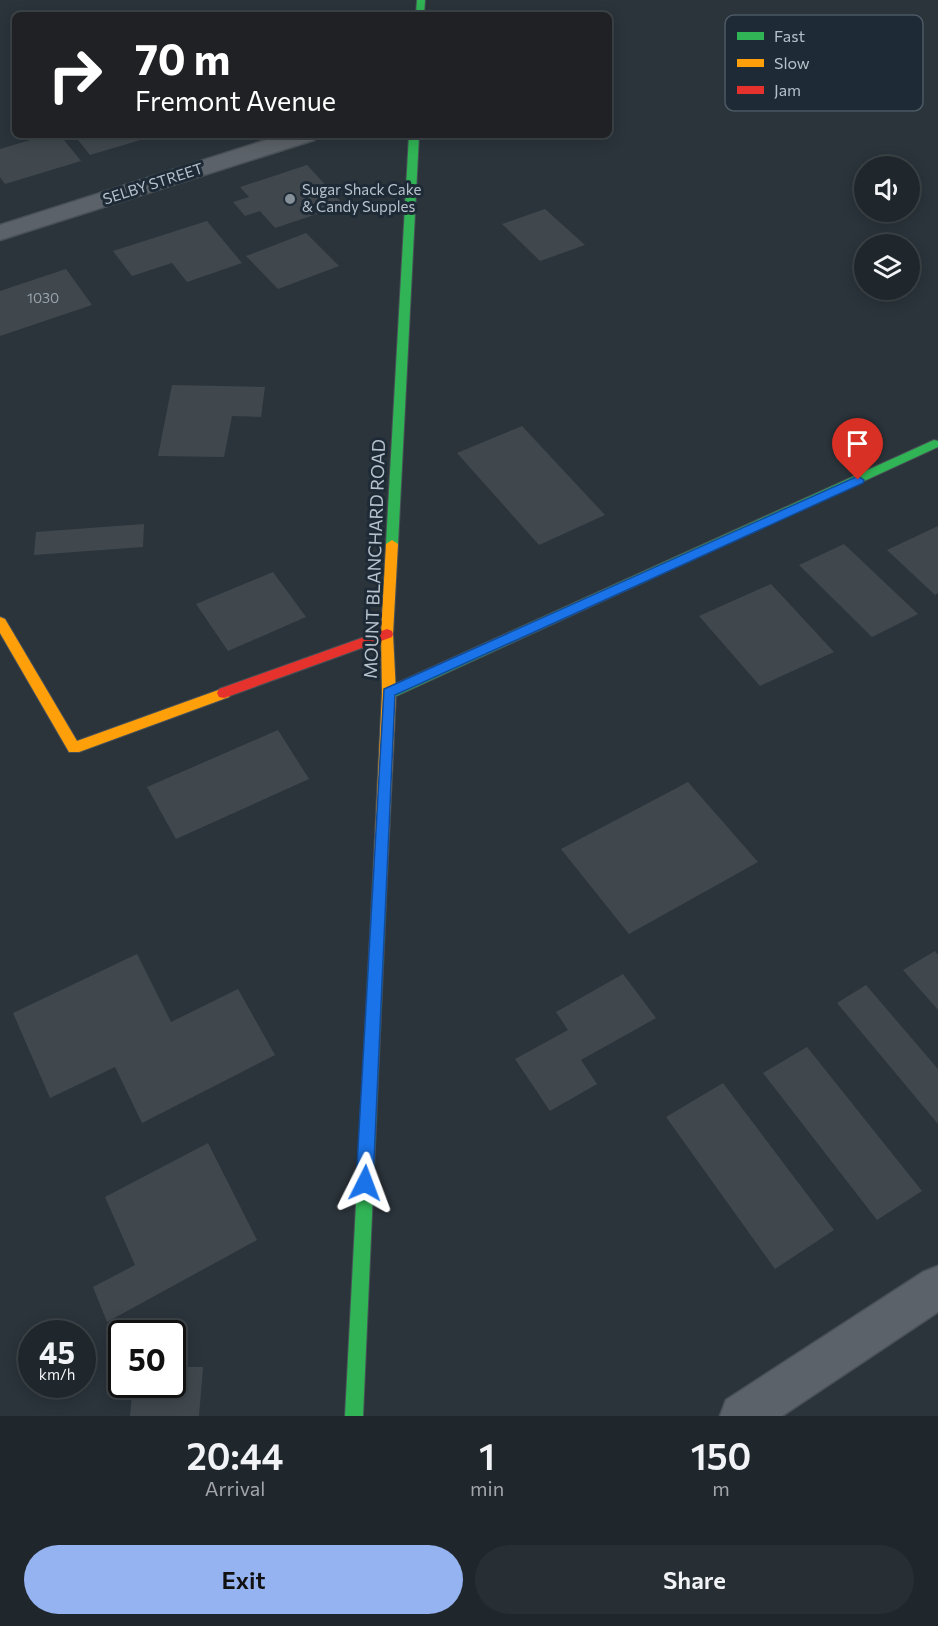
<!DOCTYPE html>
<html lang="en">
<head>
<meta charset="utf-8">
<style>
  body { margin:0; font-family:Commissioner,sans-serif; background:#282f34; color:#f1f3f6; height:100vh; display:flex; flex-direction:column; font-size:22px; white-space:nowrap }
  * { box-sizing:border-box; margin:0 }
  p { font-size:20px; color:#a2a5a9 }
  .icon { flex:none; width:33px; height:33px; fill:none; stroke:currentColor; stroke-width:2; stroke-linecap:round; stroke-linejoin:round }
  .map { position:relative; height:1416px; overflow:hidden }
  .side { display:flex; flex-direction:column; background:#20272c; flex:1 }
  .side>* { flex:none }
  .top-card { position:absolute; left:12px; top:12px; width:600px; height:126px; border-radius:9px; box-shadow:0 3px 15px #0003,0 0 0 2px #3d4448; background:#202124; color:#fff; overflow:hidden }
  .controls { position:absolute; left:854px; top:156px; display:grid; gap:12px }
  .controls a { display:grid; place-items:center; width:66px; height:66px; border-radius:50%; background:#20272c; box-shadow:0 3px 15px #0003,0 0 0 2px #3d4448; font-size:30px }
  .speed { position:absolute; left:18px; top:1320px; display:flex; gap:12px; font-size:30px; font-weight:700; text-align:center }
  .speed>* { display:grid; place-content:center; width:78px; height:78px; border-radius:50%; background:#20272c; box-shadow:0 3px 15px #0003,0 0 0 2px #3d4448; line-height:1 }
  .speed small { font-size:15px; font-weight:400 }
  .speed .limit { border:3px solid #111; border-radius:9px; background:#fff; color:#111 }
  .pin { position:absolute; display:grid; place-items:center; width:51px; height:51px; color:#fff; margin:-62px -26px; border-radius:50% 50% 50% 0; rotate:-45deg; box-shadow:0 0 6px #0007 }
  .pin .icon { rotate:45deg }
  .me { position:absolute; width:66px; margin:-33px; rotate:3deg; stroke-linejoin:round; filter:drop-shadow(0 0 4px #0008) }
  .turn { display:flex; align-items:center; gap:21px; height:126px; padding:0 24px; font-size:27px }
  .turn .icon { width:78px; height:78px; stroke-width:2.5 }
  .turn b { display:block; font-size:42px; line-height:51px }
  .eta { display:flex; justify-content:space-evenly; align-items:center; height:102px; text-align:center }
  .eta b { font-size:36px; font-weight:600; line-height:42px }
  .action { display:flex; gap:12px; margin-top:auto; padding:12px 24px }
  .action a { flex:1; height:69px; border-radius:36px; background:#95b2f1; color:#111; font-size:24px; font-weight:600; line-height:69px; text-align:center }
  .action a+a { background:#282f34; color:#f1f3f6 }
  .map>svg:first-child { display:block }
</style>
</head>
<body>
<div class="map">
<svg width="938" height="1416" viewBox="0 0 938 1416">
  <rect width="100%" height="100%" fill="#2b343b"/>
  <g fill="#40484e">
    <path d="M 47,135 L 60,135 L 81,161 L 5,184 L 0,177 L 0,149 Z"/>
    <path d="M 74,135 L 154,135 L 154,136 L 90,155 Z"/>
    <path d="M 307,165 L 344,205 L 275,228 L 260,211 L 245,216 L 233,202 L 249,197 L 240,187 Z"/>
    <path d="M 545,209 L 585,245 L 540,261 L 502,224 Z"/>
    <path d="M 207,221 L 242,263 L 187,282 L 172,263 L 132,276 L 113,251 Z"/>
    <path d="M 306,233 L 339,266 L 278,289 L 246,256 Z"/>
    <path d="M 66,269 L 92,305 L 0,336 L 0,291 Z"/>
    <path d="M 172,385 L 265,387 L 261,417 L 232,416 L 224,457 L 158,456 Z"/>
    <path d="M 522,426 L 605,515 L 539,545 L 457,453 Z"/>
    <path d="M 144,524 L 143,547 L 34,555 L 36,532 Z"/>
    <path d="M 938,526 L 938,593 L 935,595 L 887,550 Z"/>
    <path d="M 844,544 L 918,614 L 872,637 L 799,565 Z"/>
    <path d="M 273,572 L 306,617 L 228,651 L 196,604 Z"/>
    <path d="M 771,584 L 834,652 L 760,686 L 699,616 Z"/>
    <path d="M 278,730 L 309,779 L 176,839 L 147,787 Z"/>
    <path d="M 688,782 L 758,862 L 629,934 L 561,849 Z"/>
    <path d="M 935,951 L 938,955 L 938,1010 L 903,970 Z"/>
    <path d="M 137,954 L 171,1022 L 238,989 L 275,1055 L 142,1123 L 115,1067 L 50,1098 L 13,1013 Z"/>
    <path d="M 623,974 L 656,1018 L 581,1060 L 597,1084 L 550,1111 L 515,1059 L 568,1030 L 556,1012 Z"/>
    <path d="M 866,985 L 938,1069 L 938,1124 L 837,1003 Z"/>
    <path d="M 807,1047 L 922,1191 L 877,1220 L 763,1073 Z"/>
    <path d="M 723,1083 L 834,1230 L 775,1269 L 666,1117 Z"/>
    <path d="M 208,1143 L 257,1240 L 107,1322 L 93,1287 L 135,1265 L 105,1197 Z"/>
    <path d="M 172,1367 L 203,1367 L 199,1416 L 130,1416 L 133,1384 L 172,1384 Z"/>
  </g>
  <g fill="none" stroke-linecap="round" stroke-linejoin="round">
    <g stroke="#495157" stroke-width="3">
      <g id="street">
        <path d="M 282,135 L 318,135 L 314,140 L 0,240 L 0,225 Z"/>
        <path d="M 938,1266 L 938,1312 L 782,1416 L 720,1416 L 726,1400 L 923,1272 Z"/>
      </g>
    </g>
    <g stroke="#495157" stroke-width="2">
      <g id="fast">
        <path d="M 417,0 L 425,0 L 424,15 L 416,15 Z"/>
        <path d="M 409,135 L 419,135 L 398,544 L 392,548 L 386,544 Z"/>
        <path d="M 934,440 L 938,441 L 938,447 L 394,697 L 384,697 L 382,693 L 384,689 Z"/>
        <path d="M 380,872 L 385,874 L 387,878 L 363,1416 L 345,1416 L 373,878 L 375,874 Z"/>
      </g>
    </g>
    <g stroke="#495157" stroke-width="2">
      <g id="slow">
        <path d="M 392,540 L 398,544 L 393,634 L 396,693 L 387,878 L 385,882 L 380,884 L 375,882 L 373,878 L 382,693 L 381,634 L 386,544 Z"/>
        <path d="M 0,617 L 5,619 L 77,741 L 224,688 L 229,689 L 231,693 L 229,697 L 79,752 L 69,752 L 0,633 Z"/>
      </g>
    </g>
    <g stroke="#495157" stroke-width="2">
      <path id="jam" d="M 387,629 L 392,631 L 393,634 L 392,637 L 224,698 L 219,697 L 217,693 L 219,689 Z"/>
    </g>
    <use href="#street" fill="#5c6269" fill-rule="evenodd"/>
    <use href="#fast" fill="#30b455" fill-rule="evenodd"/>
    <use href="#slow" fill="#ff9f0a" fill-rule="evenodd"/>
    <use href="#jam" fill="#e5322d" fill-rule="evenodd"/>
  </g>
  <path fill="#1a73e8" stroke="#114b97" stroke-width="1.5" d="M 858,476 L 864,480 L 863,483 L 395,695 L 373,1183 L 371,1188 L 365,1191 L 359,1188 L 356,1183 L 384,689 Z"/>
  <circle fill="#859099" stroke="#1e2b36" stroke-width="2" cx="290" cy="199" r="6"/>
  <g text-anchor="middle" stroke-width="6" stroke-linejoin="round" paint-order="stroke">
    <g font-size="14" fill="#98a3ac">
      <text x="43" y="303">1030</text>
    </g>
    <g font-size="15" fill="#b6c1cb" stroke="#1e2b36">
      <text transform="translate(153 184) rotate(-18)" y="5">SELBY STREET</text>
    </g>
    <g font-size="15" fill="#b6c1cb" stroke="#1e2b36" text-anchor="start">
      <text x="302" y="195">Sugar Shack Cake<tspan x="302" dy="17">&amp; Candy Supples</tspan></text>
    </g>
    <g font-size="18" fill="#b6c1cb" stroke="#1e2b36">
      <text transform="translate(375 559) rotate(-88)" y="6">MOUNT BLANCHARD ROAD</text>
    </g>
  </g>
  <rect x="725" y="15" width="198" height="96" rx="9" fill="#1e2b36" stroke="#4c5863" stroke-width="1.5"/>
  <rect x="737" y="32" width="27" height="8" fill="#30b455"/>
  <rect x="737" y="59" width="27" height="8" fill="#ff9f0a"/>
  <rect x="737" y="86" width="27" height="8" fill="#e5322d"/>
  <g font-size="16" fill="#b6c1cb">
    <text x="774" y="42">Fast</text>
    <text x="774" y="69">Slow</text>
    <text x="774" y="96">Jam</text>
  </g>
</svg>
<div class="controls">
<a><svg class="icon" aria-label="sound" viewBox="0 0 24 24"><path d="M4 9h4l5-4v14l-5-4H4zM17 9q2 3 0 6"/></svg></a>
<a><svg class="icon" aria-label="layers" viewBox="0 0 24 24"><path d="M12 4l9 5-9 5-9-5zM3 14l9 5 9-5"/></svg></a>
</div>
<div class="speed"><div>45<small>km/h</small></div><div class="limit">50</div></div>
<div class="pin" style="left:858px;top:480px;background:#d93025"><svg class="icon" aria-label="arrive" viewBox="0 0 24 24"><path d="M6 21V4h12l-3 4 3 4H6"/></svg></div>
<svg class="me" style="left:365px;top:1183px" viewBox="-20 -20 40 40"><path d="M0-17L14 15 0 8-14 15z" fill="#1a73e8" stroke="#fff" stroke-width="4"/></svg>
<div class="top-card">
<div class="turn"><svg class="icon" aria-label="right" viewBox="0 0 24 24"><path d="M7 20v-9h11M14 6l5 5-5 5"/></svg><div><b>70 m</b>Fremont Avenue</div></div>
</div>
</div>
<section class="side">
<div class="eta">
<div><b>20:44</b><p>Arrival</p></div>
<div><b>1</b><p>min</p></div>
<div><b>150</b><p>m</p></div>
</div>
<div class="action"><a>Exit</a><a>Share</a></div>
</section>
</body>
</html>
